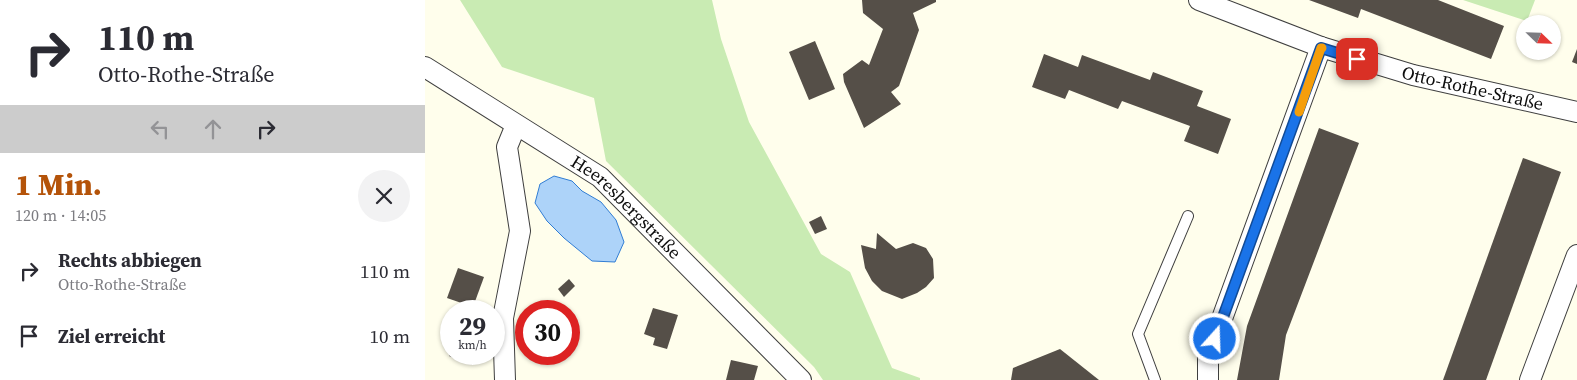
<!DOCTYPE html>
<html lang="de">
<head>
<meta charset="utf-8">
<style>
  body { margin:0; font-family:"Source Serif 4",serif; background:#f2f2f3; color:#2b2b33; height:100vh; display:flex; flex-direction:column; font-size:19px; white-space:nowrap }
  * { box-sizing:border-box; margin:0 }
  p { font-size:16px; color:#7c7c81 }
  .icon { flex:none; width:28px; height:28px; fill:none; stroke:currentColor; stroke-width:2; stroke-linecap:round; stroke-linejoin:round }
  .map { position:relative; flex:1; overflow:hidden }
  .sheet { display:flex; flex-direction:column; background:#fff; width:425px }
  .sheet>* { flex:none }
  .guide { background:#fff; color:#2b2b33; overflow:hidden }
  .needle { width:32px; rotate:113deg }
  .fabs { position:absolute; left:1091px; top:15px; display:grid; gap:10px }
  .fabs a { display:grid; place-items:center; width:45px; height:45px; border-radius:50%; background:#fff; box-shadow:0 1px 4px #0004; font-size:25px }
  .speed { position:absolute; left:15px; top:300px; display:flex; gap:10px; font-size:25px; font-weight:700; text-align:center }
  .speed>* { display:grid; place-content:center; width:65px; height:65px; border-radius:50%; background:#fff; box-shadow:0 1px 4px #0004; line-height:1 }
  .speed small { font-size:12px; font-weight:400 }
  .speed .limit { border:8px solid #d22; background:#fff; color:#111 }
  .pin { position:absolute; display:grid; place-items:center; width:42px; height:42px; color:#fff; margin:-21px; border-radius:10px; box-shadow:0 2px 8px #0006 }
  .me { position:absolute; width:55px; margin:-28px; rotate:20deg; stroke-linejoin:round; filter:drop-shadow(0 0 4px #0008) }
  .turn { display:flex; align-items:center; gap:18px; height:105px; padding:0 15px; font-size:22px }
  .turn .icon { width:65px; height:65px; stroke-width:2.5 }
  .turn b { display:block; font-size:35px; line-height:42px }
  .lanes { display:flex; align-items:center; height:48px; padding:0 15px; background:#0003; justify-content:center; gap:25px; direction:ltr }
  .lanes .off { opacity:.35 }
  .round { display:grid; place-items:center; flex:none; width:52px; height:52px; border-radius:26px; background:#f2f2f3 }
  .head { display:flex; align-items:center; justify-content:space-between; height:85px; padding:0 15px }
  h1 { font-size:30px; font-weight:800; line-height:38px; color:#b45309 }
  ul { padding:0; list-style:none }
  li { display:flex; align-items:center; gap:15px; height:65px; padding:0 15px }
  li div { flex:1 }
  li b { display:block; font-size:19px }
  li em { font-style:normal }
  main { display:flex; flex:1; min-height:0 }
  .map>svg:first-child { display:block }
</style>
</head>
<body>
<main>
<section class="sheet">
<div class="guide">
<div class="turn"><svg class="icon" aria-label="right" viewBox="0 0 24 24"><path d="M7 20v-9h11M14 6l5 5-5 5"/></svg><div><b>110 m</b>Otto-Rothe-Straße</div></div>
<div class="lanes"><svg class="icon off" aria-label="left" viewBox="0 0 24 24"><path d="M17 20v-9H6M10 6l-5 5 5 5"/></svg><svg class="icon off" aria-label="ahead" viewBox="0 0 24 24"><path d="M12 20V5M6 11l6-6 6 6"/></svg><svg class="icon" aria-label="right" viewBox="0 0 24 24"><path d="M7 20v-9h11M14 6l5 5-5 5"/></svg></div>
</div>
<div class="head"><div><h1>1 Min.</h1><p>120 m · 14:05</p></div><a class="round"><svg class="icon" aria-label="close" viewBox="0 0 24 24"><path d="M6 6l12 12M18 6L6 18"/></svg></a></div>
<ul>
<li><svg class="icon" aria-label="right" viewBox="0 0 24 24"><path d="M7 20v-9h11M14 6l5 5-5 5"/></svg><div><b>Rechts abbiegen</b><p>Otto-Rothe-Straße</p></div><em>110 m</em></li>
<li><svg class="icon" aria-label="arrive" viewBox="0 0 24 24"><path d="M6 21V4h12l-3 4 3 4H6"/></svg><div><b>Ziel erreicht</b></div><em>10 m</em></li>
</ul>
</section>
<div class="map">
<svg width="1152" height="380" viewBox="0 0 1152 380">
  <rect width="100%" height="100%" fill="#fffeec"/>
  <g fill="#c9ebb3">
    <path d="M 35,0 L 287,0 L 296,39 L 324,122 L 396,254 L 425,272 L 467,368 L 495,378 L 495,380 L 398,380 L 389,367 L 181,161 L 169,98 L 77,67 Z"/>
    <path d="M 1038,0 L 1110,0 L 1102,21 Z"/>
  </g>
  <path fill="#add3f9" stroke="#317dd4" d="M 129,176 L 147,181 L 157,191 L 176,202 L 191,220 L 199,242 L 190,262 L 167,261 L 139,238 L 122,221 L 110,203 L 115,184 Z"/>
  <g fill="#554f48">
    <path d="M 437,0 L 511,0 L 511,2 L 488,13 L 494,30 L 474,86 L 466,92 L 476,104 L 439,128 L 419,82 L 418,74 L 437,60 L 444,65 L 458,29 L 438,13 Z"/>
    <path d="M 884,0 L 1013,0 L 1079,26 L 1066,59 L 936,9 L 933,18 Z"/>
    <path d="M 390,41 L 410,89 L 384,100 L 364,52 Z"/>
    <path d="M 1152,49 L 1152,64 L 1147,62 Z"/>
    <path d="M 619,54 L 653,67 L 657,55 L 725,80 L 728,72 L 778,91 L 772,106 L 806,119 L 793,154 L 759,141 L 765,126 L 697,101 L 693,109 L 644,90 L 640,99 L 607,87 Z"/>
    <path d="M 894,128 L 934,143 L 861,335 L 854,380 L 812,380 L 822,326 Z"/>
    <path d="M 1098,158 L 1136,172 L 1061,380 L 1018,380 Z"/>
    <path d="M 396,216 L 402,229 L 390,234 L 384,222 Z"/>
    <path d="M 452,233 L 471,249 L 488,243 L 501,248 L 508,259 L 509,278 L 501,287 L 492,293 L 477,299 L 457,291 L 447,281 L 440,268 L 436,245 L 451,249 Z"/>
    <path d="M 33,268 L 59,277 L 48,307 L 22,298 Z"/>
    <path d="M 144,279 L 150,286 L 139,297 L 133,289 Z"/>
    <path d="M 228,308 L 253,315 L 242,349 L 228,345 L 230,338 L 219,334 Z"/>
    <path d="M 26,331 L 26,344 L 22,342 Z"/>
    <path d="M 635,349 L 674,380 L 586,380 L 588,368 Z"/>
    <path d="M 26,350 L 26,354 L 52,354 L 48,365 L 24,356 Z"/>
    <path d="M 306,360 L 333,366 L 329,380 L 301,380 Z"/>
  </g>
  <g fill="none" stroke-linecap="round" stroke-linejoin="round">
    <g stroke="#3f3f3f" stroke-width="12">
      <path id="lane" d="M 730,380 L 713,334 L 763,216"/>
    </g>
    <g stroke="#3f3f3f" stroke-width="22">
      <g id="street">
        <path id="s1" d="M 774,0 L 896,47 L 988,75 L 1152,112"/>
        <path id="s2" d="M 0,67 L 175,177 L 376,380"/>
        <path d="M 80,380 L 78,318 L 95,231 L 82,147 L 91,125"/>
        <path d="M 783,380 L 783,357 L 896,47"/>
        <path d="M 1105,380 L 1152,255"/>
      </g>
    </g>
    <use href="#lane" stroke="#fff" stroke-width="10"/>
    <use href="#street" stroke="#fff" stroke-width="20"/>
  </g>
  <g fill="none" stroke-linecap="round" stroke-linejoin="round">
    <g stroke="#114b97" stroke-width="12">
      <path id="route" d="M 790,339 L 896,48 L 932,59"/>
    </g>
    <use href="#route" stroke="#1a73e8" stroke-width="9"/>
    <path stroke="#f59e0b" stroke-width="9" d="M 874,112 L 896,48 L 897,48"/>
  </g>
  <g text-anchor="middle" stroke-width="5" stroke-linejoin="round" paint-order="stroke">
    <g font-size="18" fill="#0c0c0c" stroke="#fff">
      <text dy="6" stroke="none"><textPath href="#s1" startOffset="288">Otto-Rothe-Straße</textPath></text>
      <text dy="6" stroke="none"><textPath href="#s2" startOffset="246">Heeresbergstraße</textPath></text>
    </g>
  </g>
</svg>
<div class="fabs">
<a><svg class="needle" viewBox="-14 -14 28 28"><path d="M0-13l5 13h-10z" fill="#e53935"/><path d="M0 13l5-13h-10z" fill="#7c7c81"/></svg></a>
</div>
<div class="speed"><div>29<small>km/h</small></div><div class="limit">30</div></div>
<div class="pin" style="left:932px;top:59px;background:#d93025"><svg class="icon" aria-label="arrive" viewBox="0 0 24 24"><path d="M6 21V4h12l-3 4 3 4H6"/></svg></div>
<svg class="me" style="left:790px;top:339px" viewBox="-20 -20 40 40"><circle r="17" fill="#1a73e8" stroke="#fff" stroke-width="3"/><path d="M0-11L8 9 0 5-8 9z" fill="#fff"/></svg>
</div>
</main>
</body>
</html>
